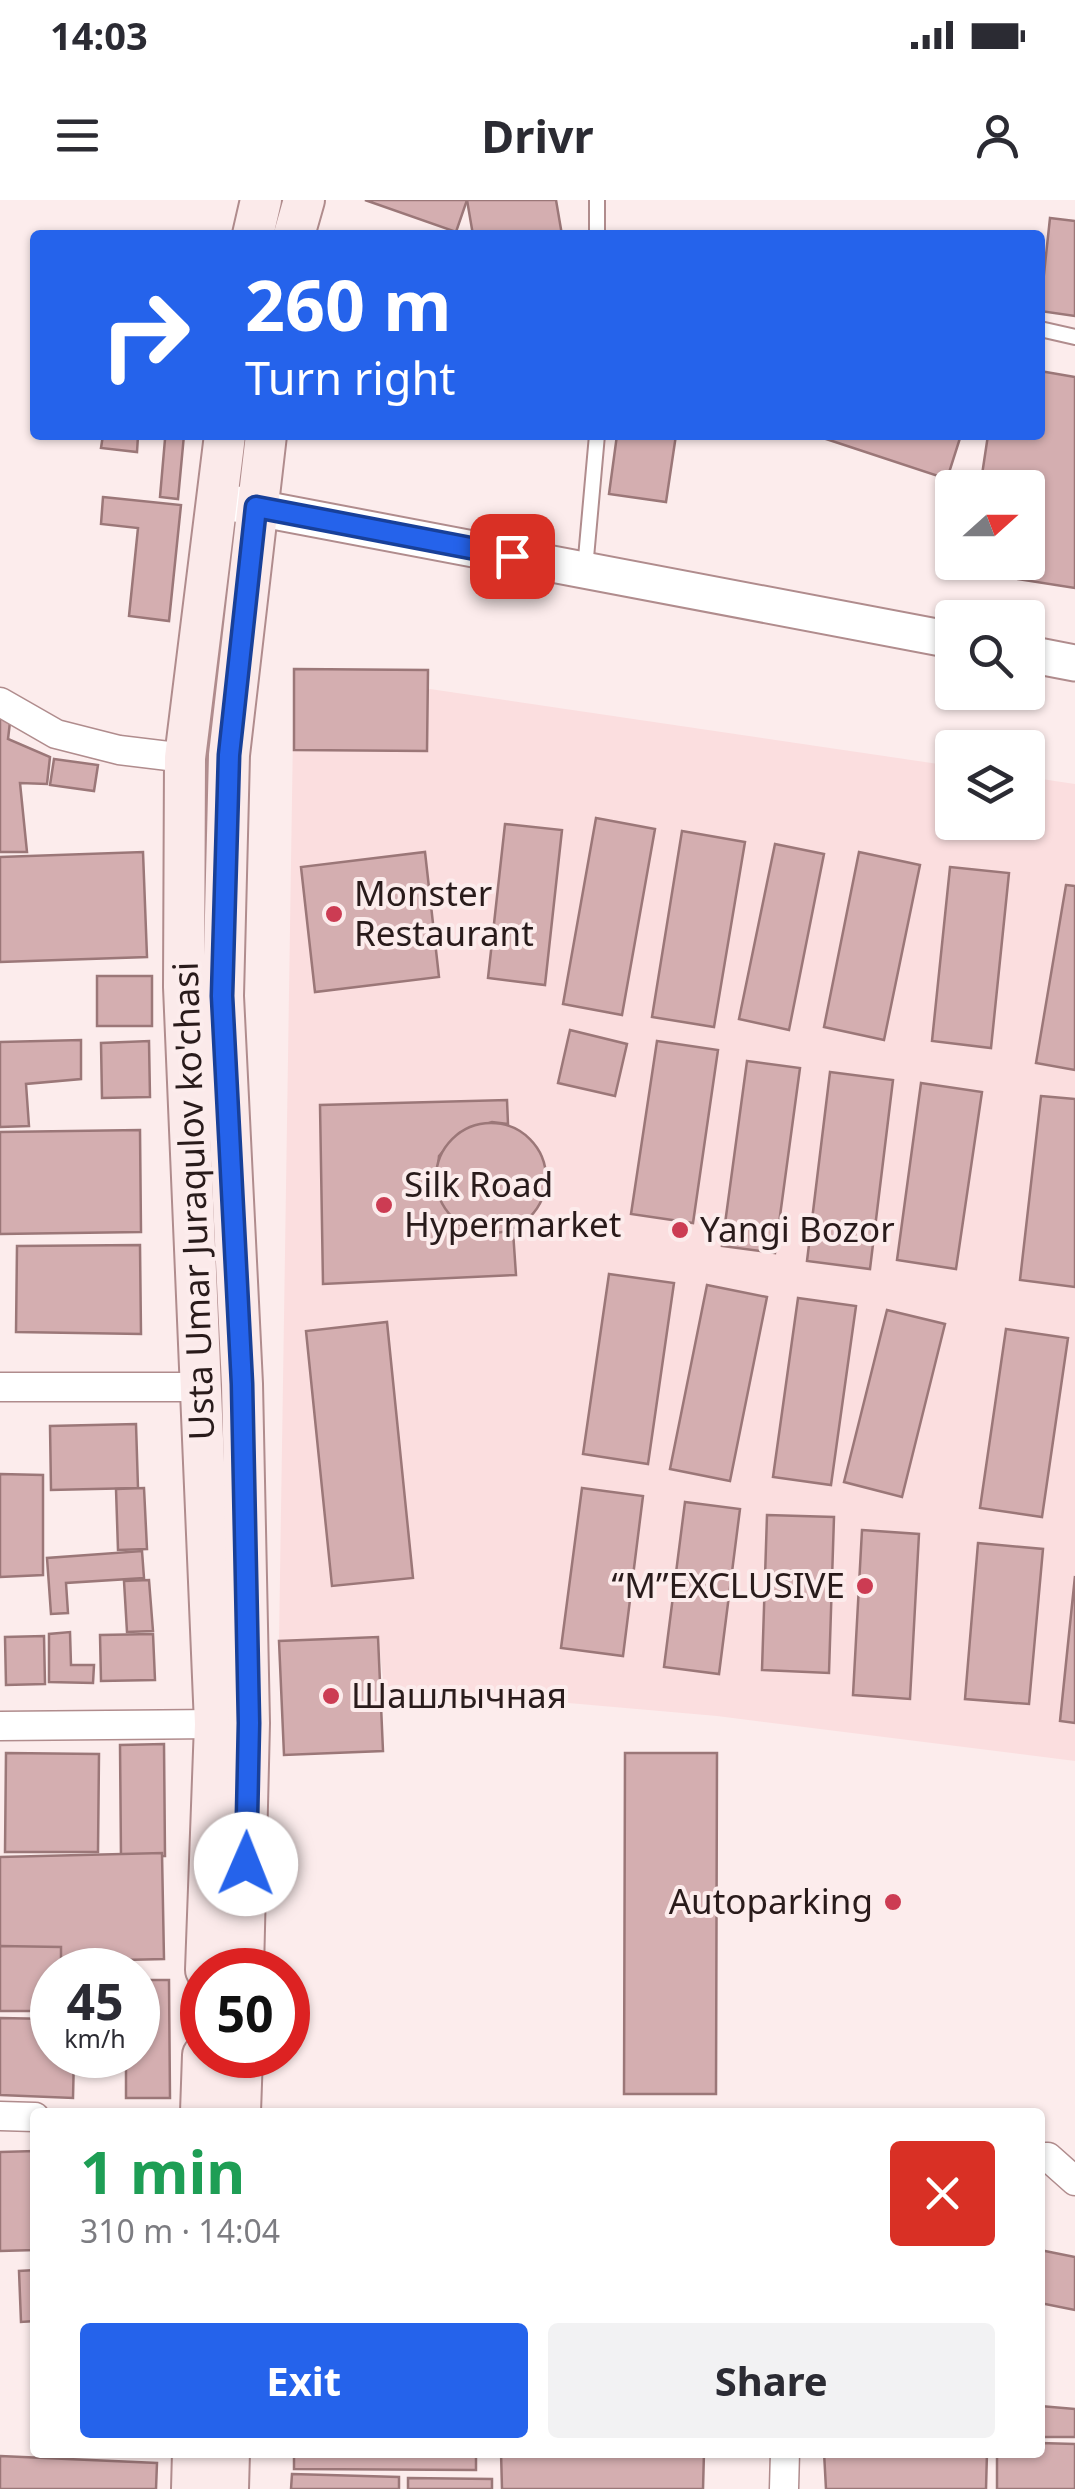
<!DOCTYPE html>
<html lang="en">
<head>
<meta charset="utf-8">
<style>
  body { margin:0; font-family:"Noto Sans",sans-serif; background:#f2f2f3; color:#2b2b33; height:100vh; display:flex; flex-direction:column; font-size:38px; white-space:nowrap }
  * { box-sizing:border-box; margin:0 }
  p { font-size:32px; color:#7c7c81 }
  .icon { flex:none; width:55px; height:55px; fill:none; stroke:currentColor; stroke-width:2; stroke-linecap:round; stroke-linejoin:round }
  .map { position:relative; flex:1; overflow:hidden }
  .panel { position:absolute; left:30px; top:1908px; width:1015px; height:350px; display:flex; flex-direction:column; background:#fff; border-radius:10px; box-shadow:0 2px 8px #0004 }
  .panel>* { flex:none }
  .hud { position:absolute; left:30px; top:30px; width:1015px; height:210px; border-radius:10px; box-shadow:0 2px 8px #0004; background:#2563eb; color:#fff; overflow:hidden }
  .needle { width:65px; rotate:69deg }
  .fabs { position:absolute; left:935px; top:270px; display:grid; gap:20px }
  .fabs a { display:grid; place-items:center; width:110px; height:110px; border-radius:10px; background:#fff; box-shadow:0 2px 8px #0004; font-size:50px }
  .speed { position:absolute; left:30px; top:1748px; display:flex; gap:20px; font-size:50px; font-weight:700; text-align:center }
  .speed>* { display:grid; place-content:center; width:130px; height:130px; border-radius:50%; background:#fff; box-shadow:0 2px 8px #0004; line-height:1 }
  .speed small { font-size:25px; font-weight:400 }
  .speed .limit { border:15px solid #d22; background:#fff; color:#111 }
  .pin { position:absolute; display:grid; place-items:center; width:85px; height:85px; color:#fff; margin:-42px; border-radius:20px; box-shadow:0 5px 15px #0006 }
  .me { position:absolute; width:110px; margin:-55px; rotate:1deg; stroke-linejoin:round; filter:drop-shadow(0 0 8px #0008) }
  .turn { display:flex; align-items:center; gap:35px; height:210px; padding:0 50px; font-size:45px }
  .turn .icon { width:130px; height:130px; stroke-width:2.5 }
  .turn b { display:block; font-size:70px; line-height:85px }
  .round { display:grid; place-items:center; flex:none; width:105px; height:105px; border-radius:10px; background:#f2f2f3 }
  .overview { display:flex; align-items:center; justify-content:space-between; height:170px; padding:0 50px }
  h1 { font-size:60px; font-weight:700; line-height:75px; color:#1e9e55 }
  .cta { display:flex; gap:20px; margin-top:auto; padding:20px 50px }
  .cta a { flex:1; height:115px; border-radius:10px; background:#2563eb; color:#fff; font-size:40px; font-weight:700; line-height:115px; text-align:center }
  .cta a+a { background:#f2f2f3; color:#2b2b33 }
  .status { display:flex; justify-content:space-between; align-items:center; height:70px; padding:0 50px; background:#fff; direction:ltr }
  .status svg { height:28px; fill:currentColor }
  header { display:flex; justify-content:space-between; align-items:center; height:130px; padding:0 50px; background:#fff; font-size:45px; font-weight:700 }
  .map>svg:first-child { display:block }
</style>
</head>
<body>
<div class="status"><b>14:03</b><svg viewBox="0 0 49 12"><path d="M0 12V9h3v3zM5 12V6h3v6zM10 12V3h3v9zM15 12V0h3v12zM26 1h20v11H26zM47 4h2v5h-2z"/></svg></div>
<header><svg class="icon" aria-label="menu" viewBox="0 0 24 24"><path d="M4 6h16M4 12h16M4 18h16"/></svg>Drivr<svg class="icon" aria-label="person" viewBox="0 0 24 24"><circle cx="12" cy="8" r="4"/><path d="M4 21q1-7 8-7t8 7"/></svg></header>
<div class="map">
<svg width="1075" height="2289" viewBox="0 0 1075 2289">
  <rect width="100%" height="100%" fill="#fcecec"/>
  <path fill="#fbdedf" d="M 294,469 L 952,566 L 952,622 L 1028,622 L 1028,577 L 1075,584 L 1075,1561 L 717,1516 L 384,1487 L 378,1437 L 279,1441 Z"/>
  <g fill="#d4aeb0" stroke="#9b7778" stroke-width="2.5">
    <path d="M 365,0 L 467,0 L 456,32 Z"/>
    <path d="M 467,0 L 556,0 L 562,35 L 473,35 Z"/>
    <path d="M 1050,18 L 1075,21 L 1075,116 L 1040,111 Z"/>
    <path d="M 1040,171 L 1075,177 L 1075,388 L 967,371 L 968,362 L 1028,362 L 1028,288 L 980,288 L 988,235 L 1040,235 Z"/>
    <path d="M 103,235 L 184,235 L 178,299 L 160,297 L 165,239 L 138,236 L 137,252 L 101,248 Z"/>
    <path d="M 617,235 L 676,235 L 666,302 L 609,294 Z"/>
    <path d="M 814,235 L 961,235 L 947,279 Z"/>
    <path d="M 103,297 L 181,305 L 169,421 L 129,416 L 138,328 L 101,324 Z"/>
    <path d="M 294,469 L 428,470 L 427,551 L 294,550 Z"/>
    <path d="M 0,513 L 11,514 L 8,539 L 50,557 L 47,584 L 20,583 L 27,652 L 0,652 Z"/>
    <path d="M 54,559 L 98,565 L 94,591 L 50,585 Z"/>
    <path d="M 596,618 L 655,629 L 622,815 L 563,804 Z"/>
    <path d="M 505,624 L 562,630 L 545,785 L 488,778 Z"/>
    <path d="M 682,631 L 745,642 L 714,827 L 652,817 Z"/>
    <path d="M 775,644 L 824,654 L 789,830 L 739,819 Z"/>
    <path d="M 143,652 L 147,757 L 0,762 L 0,657 Z"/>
    <path d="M 425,652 L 439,777 L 315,792 L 301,667 Z"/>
    <path d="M 859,652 L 920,665 L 884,840 L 824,827 Z"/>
    <path d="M 950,667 L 1009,673 L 991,848 L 932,841 Z"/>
    <path d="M 1066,685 L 1075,686 L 1075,870 L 1036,863 Z"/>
    <rect x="97" y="776" width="55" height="50"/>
    <path d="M 570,830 L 627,844 L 615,896 L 558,883 Z"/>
    <path d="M 81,840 L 81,879 L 26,884 L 29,926 L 0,927 L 0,842 Z"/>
    <path d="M 149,841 L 150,897 L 102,898 L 101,843 Z"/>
    <path d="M 657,841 L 718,850 L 693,1023 L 631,1014 Z"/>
    <path d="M 747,861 L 800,868 L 775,1053 L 722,1046 Z"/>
    <path d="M 830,872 L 893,880 L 870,1069 L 807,1061 Z"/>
    <path d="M 921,883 L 982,892 L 956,1069 L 897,1060 Z"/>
    <path d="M 1041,896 L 1075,899 L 1075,1087 L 1020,1080 Z"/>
    <path d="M 507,900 L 508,924 L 492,922 L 459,933 L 439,956 L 436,988 L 455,1022 L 477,1033 L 513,1031 L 516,1075 L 323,1084 L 320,905 Z"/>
    <circle cx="491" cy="978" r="55"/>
    <path d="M 140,930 L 141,1032 L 0,1034 L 0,932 Z"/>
    <path d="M 140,1045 L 141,1134 L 16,1132 L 17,1046 Z"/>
    <path d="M 609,1074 L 674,1083 L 648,1264 L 583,1254 Z"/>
    <path d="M 707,1085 L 767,1097 L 730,1281 L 670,1269 Z"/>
    <path d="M 798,1098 L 856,1106 L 831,1285 L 773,1277 Z"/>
    <path d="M 887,1110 L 945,1124 L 902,1297 L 844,1282 Z"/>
    <path d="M 387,1122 L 413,1378 L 332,1386 L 306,1131 Z"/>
    <path d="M 1006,1129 L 1068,1138 L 1042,1317 L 980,1308 Z"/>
    <path d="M 136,1224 L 138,1288 L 51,1290 L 50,1226 Z"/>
    <path d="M 0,1274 L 43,1275 L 43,1375 L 0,1377 Z"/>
    <path d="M 144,1288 L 147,1349 L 118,1350 L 116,1289 Z"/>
    <path d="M 582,1288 L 643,1296 L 623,1456 L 561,1448 Z"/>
    <path d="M 685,1302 L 740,1309 L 719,1474 L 664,1467 Z"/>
    <path d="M 767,1315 L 834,1317 L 829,1473 L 762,1470 Z"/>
    <path d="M 862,1330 L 919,1334 L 910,1499 L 853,1495 Z"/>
    <path d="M 978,1343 L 1043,1349 L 1029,1504 L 965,1499 Z"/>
    <path d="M 142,1351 L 144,1378 L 66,1383 L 68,1413 L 51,1414 L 47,1358 Z"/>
    <path d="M 1075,1376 L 1075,1523 L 1060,1521 Z"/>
    <path d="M 149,1380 L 153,1431 L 127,1432 L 124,1381 Z"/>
    <path d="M 70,1432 L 71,1465 L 94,1465 L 93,1483 L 49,1482 L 49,1434 Z"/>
    <path d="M 153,1434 L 155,1480 L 101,1481 L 100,1435 Z"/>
    <path d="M 44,1436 L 45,1484 L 6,1485 L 5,1437 Z"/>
    <path d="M 378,1437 L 383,1551 L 284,1555 L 279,1441 Z"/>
    <path d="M 164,1544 L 165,1656 L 121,1657 L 120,1545 Z"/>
    <path d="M 6,1553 L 99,1554 L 98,1652 L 5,1652 Z"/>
    <path d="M 625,1553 L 717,1553 L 716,1894 L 624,1894 Z"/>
    <path d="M 162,1653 L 164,1759 L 0,1763 L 0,1657 Z"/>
    <path d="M 0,1746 L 61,1747 L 61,1770 L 52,1770 L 52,1811 L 0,1811 Z"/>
    <path d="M 138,1780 L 169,1780 L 170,1898 L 126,1898 L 126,1855 L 138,1855 Z"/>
    <path d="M 0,1818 L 52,1819 L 52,1855 L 74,1855 L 73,1898 L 0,1895 Z"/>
    <path d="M 35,1951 L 35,2050 L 0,2051 L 0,1952 Z"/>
    <path d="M 1040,2050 L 1075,2057 L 1075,2110 L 1040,2103 Z"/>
    <path d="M 35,2070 L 35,2121 L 21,2122 L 19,2071 Z"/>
    <path d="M 1040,2206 L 1075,2209 L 1075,2237 L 1040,2237 Z"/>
    <path d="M 1040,2243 L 1075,2244 L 1075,2289 L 997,2289 L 997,2252 L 1040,2252 Z"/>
    <path d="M 294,2252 L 476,2252 L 476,2270 L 294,2269 Z"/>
    <path d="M 501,2252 L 704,2252 L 703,2289 L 502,2289 Z"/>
    <path d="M 824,2252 L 987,2252 L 986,2289 L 826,2289 Z"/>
    <path d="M 0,2256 L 157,2263 L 156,2289 L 0,2289 Z"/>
    <path d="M 292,2274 L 399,2277 L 399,2289 L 291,2289 Z"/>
    <path d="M 408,2278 L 492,2279 L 492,2289 L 408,2289 Z"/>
  </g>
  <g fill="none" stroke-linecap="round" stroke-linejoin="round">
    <g stroke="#b08c8d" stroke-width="18">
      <g id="service">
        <path d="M 597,0 L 597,35"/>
        <path d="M 1040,129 L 1075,137"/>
        <path d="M 585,369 L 597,235"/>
      </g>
    </g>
    <g stroke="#b08c8d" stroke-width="31">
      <g id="minor">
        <path d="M 0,502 L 56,534 L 119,550 L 185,558"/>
        <path d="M 0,1187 L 202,1187"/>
        <path d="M 0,1526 L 215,1524"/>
        <path d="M 0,1916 L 35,1917"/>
        <path d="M 1040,1957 L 1048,1957 L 1075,1981"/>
        <path d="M 784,2289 L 785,2252"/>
      </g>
    </g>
    <g stroke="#b08c8d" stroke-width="39">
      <g id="tertiary">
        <path d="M 231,303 L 952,440"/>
        <path d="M 1028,454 L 1075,463"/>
      </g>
    </g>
    <g stroke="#b08c8d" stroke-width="44">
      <g id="secondary">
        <path d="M 253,35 L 261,0"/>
        <path d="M 294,35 L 304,0"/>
        <path d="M 206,1770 L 215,1524 L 184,787 L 185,558 L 225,235"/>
        <path d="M 243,1770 L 249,1523 L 242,1184 L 223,796 L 229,555 L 266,235"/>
        <path d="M 201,1912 L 203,1855"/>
        <path d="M 240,1912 L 242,1855"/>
        <path d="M 192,2289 L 193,2252"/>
        <path d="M 228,2289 L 229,2252"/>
      </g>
    </g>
    <use href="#service" stroke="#fff" stroke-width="14"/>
    <use href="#minor" stroke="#fff" stroke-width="28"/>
    <use href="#tertiary" stroke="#fff" stroke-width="35"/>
    <use href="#secondary" stroke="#fbeaea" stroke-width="40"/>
  </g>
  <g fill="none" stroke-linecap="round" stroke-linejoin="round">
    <g stroke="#184099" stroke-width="25">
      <path id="route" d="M 246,1664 L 249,1523 L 242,1184 L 222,796 L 229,555 L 256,307 L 512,356"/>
    </g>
    <use href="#route" stroke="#2563eb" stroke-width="18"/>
  </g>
  <g fill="#cc3c53" stroke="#fcecec" stroke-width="4">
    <circle cx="334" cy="714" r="10"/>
    <circle cx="384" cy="1005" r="10"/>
    <circle cx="680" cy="1030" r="10"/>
    <circle cx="865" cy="1386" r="10"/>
    <circle cx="331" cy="1496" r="10"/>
    <circle cx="893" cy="1702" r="10"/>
  </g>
  <g text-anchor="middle" stroke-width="8" stroke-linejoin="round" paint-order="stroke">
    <g font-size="35" fill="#291b1b" stroke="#fcecec" text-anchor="start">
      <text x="354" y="706">Monster<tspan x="354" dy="40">Restaurant</tspan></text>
      <text x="404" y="997">Silk Road<tspan x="404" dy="40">Hypermarket</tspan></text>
      <text x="700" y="1042">Yangi Bozor</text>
      <text x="845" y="1398" text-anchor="end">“M”EXCLUSIVE</text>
      <text x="351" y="1508">Шашлычная</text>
      <text x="873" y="1714" text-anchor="end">Autoparking</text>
    </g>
    <g font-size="35" fill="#291b1b" stroke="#fcecec">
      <text transform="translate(194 1001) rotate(-92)" y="12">Usta Umar Juraqulov ko'chasi</text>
    </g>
  </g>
</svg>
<div class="fabs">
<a><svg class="needle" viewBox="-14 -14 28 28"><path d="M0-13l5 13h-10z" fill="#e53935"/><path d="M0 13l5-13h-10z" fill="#7c7c81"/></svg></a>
<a><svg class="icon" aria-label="search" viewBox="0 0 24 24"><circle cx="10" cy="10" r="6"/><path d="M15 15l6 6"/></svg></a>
<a><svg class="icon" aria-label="layers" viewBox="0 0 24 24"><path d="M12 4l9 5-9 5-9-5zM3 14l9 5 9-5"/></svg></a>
</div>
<div class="speed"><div>45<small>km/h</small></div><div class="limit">50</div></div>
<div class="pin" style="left:512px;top:356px;background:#d93025"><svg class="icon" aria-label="arrive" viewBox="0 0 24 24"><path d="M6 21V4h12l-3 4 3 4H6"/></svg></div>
<svg class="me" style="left:246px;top:1664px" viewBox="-20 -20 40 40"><circle r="19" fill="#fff"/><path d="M0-13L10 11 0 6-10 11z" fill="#2563eb"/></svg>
<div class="hud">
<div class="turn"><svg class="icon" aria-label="right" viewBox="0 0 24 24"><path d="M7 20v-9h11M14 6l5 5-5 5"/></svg><div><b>260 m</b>Turn right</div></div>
</div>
<section class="panel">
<div class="overview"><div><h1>1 min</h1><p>310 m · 14:04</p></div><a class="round" style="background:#d93025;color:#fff"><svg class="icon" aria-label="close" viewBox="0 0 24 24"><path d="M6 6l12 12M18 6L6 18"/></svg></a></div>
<div class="cta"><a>Exit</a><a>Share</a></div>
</section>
</div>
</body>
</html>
